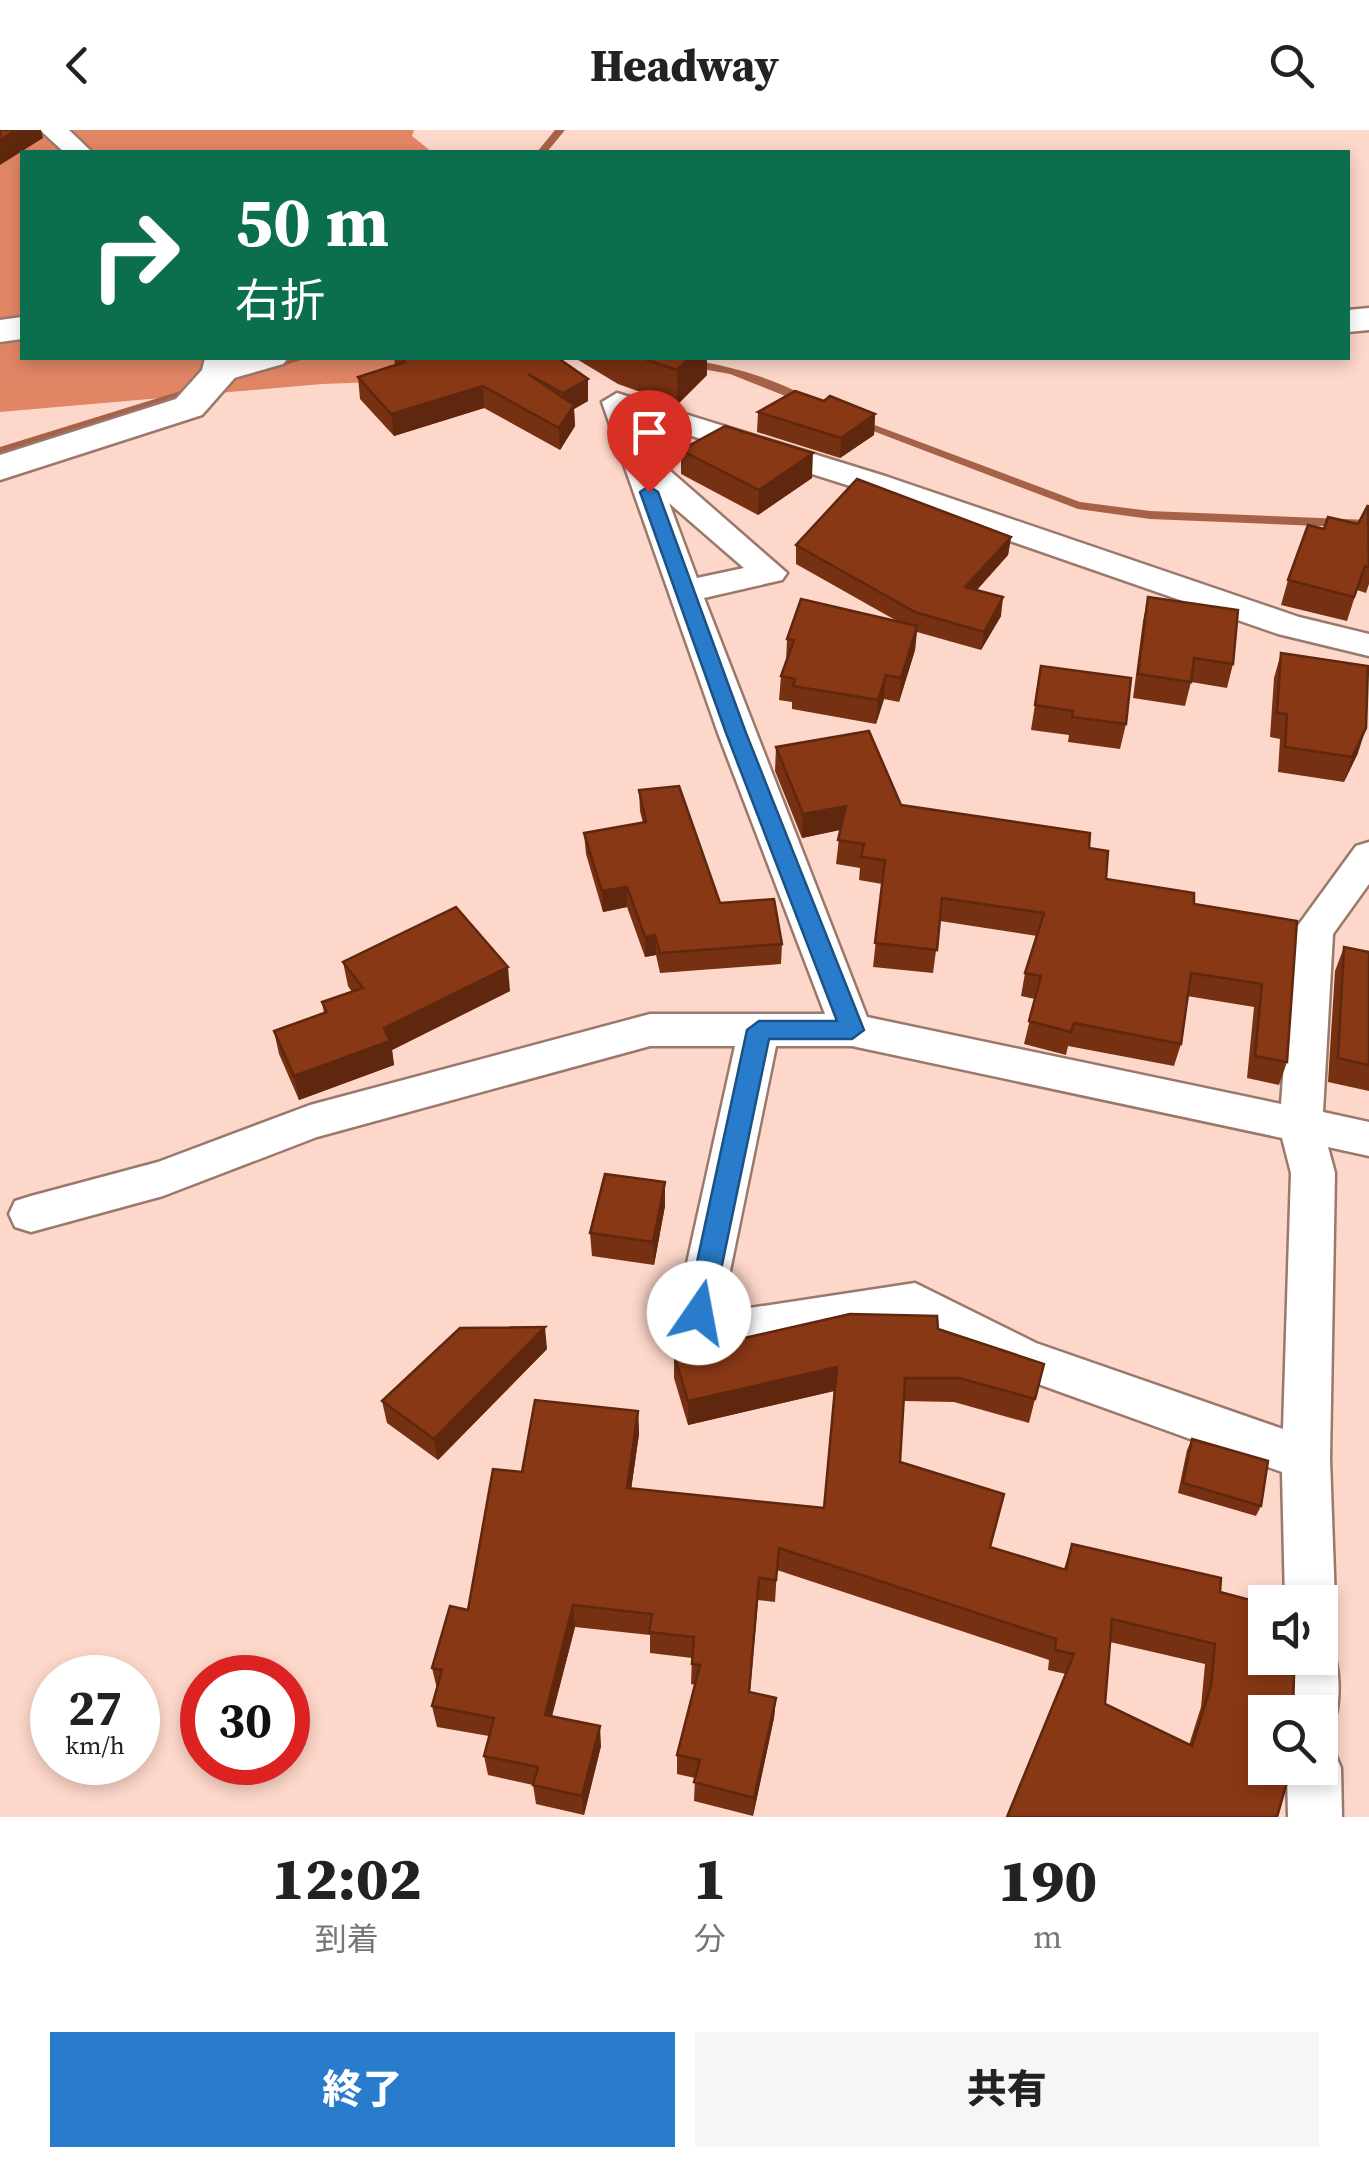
<!DOCTYPE html>
<html lang="ja">
<head>
<meta charset="utf-8">
<style>
  body { margin:0; font-family:"Source Serif 4","Noto Sans JP",serif; background:#f6f6f6; color:#222; height:100vh; display:flex; flex-direction:column; font-size:38px; white-space:nowrap }
  * { box-sizing:border-box; margin:0 }
  p { font-size:32px; color:#767676 }
  .icon { flex:none; width:55px; height:55px; fill:none; stroke:currentColor; stroke-width:2; stroke-linecap:round; stroke-linejoin:round }
  .map { position:relative; height:1687px; overflow:hidden }
  .panel { display:flex; flex-direction:column; background:#fff; flex:1 }
  .panel>* { flex:none }
  .guide { position:absolute; left:20px; top:20px; width:1330px; height:210px; border-radius:0px; box-shadow:0 5px 15px #0003; background:#0b6e4f; color:#fff; overflow:hidden }
  .tools { position:absolute; left:1248px; top:1455px; display:grid; gap:20px }
  .tools a { display:grid; place-items:center; width:90px; height:90px; border-radius:0px; background:#fff; box-shadow:0 5px 15px #0003; font-size:50px }
  .speed { position:absolute; left:30px; top:1525px; display:flex; gap:20px; font-size:50px; font-weight:700; text-align:center }
  .speed>* { display:grid; place-content:center; width:130px; height:130px; border-radius:50%; background:#fff; box-shadow:0 5px 15px #0003; line-height:1 }
  .speed small { font-size:25px; font-weight:400 }
  .speed .limit { border:15px solid #d22; background:#fff; color:#111 }
  .pin { position:absolute; display:grid; place-items:center; width:85px; height:85px; color:#fff; margin:-102px -42px; border-radius:50% 50% 50% 0; rotate:-45deg; box-shadow:0 0 10px #0007 }
  .pin .icon { rotate:45deg }
  .me { position:absolute; width:110px; margin:-55px; rotate:12deg; stroke-linejoin:round; filter:drop-shadow(0 0 8px #0008) }
  .turn { display:flex; align-items:center; gap:35px; height:210px; padding:0 50px; font-size:45px }
  .turn .icon { width:130px; height:130px; stroke-width:2.5 }
  .turn b { display:block; font-size:70px; line-height:85px }
  .eta { display:flex; justify-content:space-evenly; align-items:center; height:170px; text-align:center }
  .eta b { font-size:60px; font-weight:800; line-height:70px }
  .cta { display:flex; gap:20px; margin-top:auto; padding:20px 50px }
  .cta a { flex:1; height:115px; border-radius:0px; background:#297ccb; color:#fff; font-size:40px; font-weight:800; line-height:115px; text-align:center }
  .cta a+a { background:#f6f6f6; color:#222 }
  header { display:flex; justify-content:space-between; align-items:center; height:130px; padding:0 50px; background:#fff; font-size:45px; font-weight:800 }
  .map>svg:first-child { display:block }
</style>
</head>
<body>
<header><svg class="icon" aria-label="back" viewBox="0 0 24 24"><path d="M15 5l-7 7 7 7"/></svg>Headway<svg class="icon" aria-label="search" viewBox="0 0 24 24"><circle cx="10" cy="10" r="6"/><path d="M15 15l6 6"/></svg></header>
<div class="map">
<svg width="1369" height="1687" viewBox="0 0 1369 1687">
  <rect width="100%" height="100%" fill="#fdd7c9"/>
  <path fill="#e18665" d="M 0,0 L 414,0 L 412,6 L 432,22 L 22,22 L 22,228 L 526,228 L 456,249 L 322,254 L 0,282 Z"/>
  <g fill="none" stroke-linecap="round" stroke-linejoin="round">
    <g fill="#a56248" fill-rule="evenodd">
      <path d="M 555,0 L 565,0 L 547,22 L 537,22 Z"/>
      <path d="M 291,228 L 307,228 L 267,241 L 261,238 Z"/>
      <path d="M 652,228 C 696,225 776,246 813,271 L 811,273 L 803,273 L 730,244 L 658,231 Z"/>
      <path d="M 197,256 L 201,257 L 201,261 L 0,325 L 0,317 Z"/>
      <path d="M 856,288 L 1080,372 L 1150,381 L 1369,390 L 1369,398 L 1150,389 L 1078,379 L 852,293 L 850,291 Z"/>
    </g>
    <g stroke="#9b786c" stroke-width="5">
      <g id="minor">
        <path d="M 40,0 L 69,0 L 92,22 L 64,22 Z"/>
        <path d="M 242,228 L 288,228 L 283,234 L 220,252 L 205,243 L 209,237 Z"/>
        <path d="M 617,263 L 888,347 L 1299,487 L 1369,504 L 1369,526 L 1278,504 L 866,361 L 638,289 L 652,325 L 787,443 L 782,450 L 704,468 L 867,887 L 1281,974 L 1294,801 L 1356,716 L 1369,712 L 1369,754 L 1333,804 L 1323,982 L 1369,992 L 1369,1026 L 1328,1017 L 1335,1043 L 1330,1329 L 1335,1472 L 1328,1489 L 1320,1492 L 1320,1472 L 1285,1472 L 1282,1342 L 1005,1242 L 911,1193 L 723,1222 C 702,1215 686,1203 676,1183 L 735,916 L 650,916 L 317,1007 L 163,1066 L 31,1102 L 15,1097 L 9,1084 L 15,1071 L 31,1066 L 158,1032 L 310,975 L 650,884 L 825,884 L 718,603 L 602,272 ZM 669,373 L 744,438 L 697,448 ZM 776,916 L 852,916 L 1282,1008 L 1291,1043 L 1283,1299 L 1036,1213 L 915,1153 L 730,1181 L 723,1175 Z"/>
        <path d="M 1320,1507 L 1329,1510 C 1341,1538 1342,1573 1331,1600 L 1320,1605 L 1320,1582 L 1286,1582 L 1285,1528 L 1320,1528 Z"/>
        <path d="M 1320,1614 L 1333,1619 L 1341,1638 L 1342,1687 L 1288,1687 L 1287,1638 L 1320,1638 Z"/>
      </g>
    </g>
    <g stroke="#9b786c" stroke-width="5">
      <g id="tertiary">
        <path d="M 1369,178 L 1369,200 L 1348,202 L 1348,180 Z"/>
        <path d="M 22,187 L 22,209 L 0,212 L 0,190 Z"/>
        <path d="M 205,228 L 241,228 L 239,243 L 202,285 L 0,350 L 0,325 L 176,269 L 202,240 Z"/>
      </g>
    </g>
    <use href="#minor" fill="#fff" fill-rule="evenodd"/>
    <use href="#tertiary" fill="#fff" fill-rule="evenodd"/>
  </g>
  <g fill="#763012" fill-rule="evenodd">
    <path d="M 394,228 L 558,228 L 588,249 L 588,271 L 574,279 L 575,296 L 560,320 L 484,278 L 394,306 L 360,269 L 358,247 L 395,235 Z"/>
    <path d="M 575,228 L 707,228 L 707,245 L 677,275 L 618,254 Z"/>
    <path d="M 824,271 L 875,284 L 874,305 L 840,328 L 757,302 L 758,282 Z"/>
    <path d="M 681,320 L 812,348 L 758,385 L 681,344 Z"/>
    <path d="M 1369,375 L 1369,454 L 1366,463 L 1357,460 L 1347,491 L 1281,475 L 1288,450 L 1324,399 L 1358,394 Z"/>
    <path d="M 1011,407 L 1008,425 L 977,460 L 1001,486 L 981,520 L 917,502 L 915,520 L 899,572 L 884,569 L 876,594 L 792,579 L 792,572 L 779,570 L 781,546 L 786,532 L 787,509 L 897,491 L 796,434 L 796,415 Z"/>
    <path d="M 1148,467 L 1233,534 L 1227,558 L 1191,552 L 1185,576 L 1133,568 L 1143,491 Z"/>
    <path d="M 1281,523 L 1358,623 L 1344,652 L 1278,642 L 1280,609 L 1270,607 L 1274,548 Z"/>
    <path d="M 1041,536 L 1126,594 L 1120,619 L 1068,612 L 1069,605 L 1031,600 Z"/>
    <path d="M 776,617 L 901,675 L 1089,718 L 1106,749 L 1194,774 L 1297,791 L 1287,932 L 1279,955 L 1247,948 L 1254,877 L 1187,866 L 1181,914 L 1174,936 L 1068,916 L 1066,925 L 1024,914 L 1035,869 L 1021,866 L 1025,843 L 1037,806 L 940,791 L 933,843 L 873,837 L 882,754 L 859,750 L 860,738 L 836,734 L 840,700 L 802,708 L 775,641 Z"/>
    <path d="M 639,660 L 720,773 L 782,814 L 781,834 L 660,843 L 656,825 L 645,827 L 627,777 L 603,782 L 586,724 L 584,703 L 643,693 L 640,681 Z"/>
    <path d="M 1344,817 L 1369,822 L 1369,961 L 1328,952 L 1335,841 Z"/>
    <path d="M 343,832 L 510,861 L 392,920 L 394,935 L 299,970 L 279,924 L 274,901 L 324,883 L 322,872 L 352,862 L 348,856 Z"/>
    <path d="M 665,1076 L 654,1135 L 592,1126 L 590,1103 Z"/>
    <path d="M 938,1199 L 1035,1269 L 1029,1293 L 954,1272 L 904,1271 L 900,1332 L 990,1417 L 1064,1439 L 1072,1414 L 1220,1462 L 1265,1638 L 1007,1687 L 1066,1544 L 1048,1540 L 1049,1530 L 777,1440 L 775,1472 L 758,1470 L 750,1562 L 776,1568 L 774,1588 L 753,1686 L 694,1671 L 695,1648 L 677,1644 L 677,1625 L 695,1555 L 691,1554 L 692,1528 L 650,1523 L 650,1505 L 575,1497 L 552,1586 L 601,1616 L 584,1685 L 536,1674 L 533,1655 L 488,1645 L 484,1626 L 489,1606 L 437,1597 L 432,1576 L 437,1559 L 432,1538 L 468,1480 L 522,1342 L 638,1281 L 639,1304 L 631,1359 L 824,1378 L 834,1261 L 688,1295 L 674,1248 L 674,1224 ZM 1110,1512 L 1205,1534 L 1201,1577 L 1189,1615 L 1105,1574 Z"/>
    <path d="M 547,1219 L 438,1330 L 387,1293 L 382,1271 Z"/>
    <path d="M 1192,1309 L 1261,1376 L 1256,1386 L 1178,1363 L 1187,1320 Z"/>
  </g>
  <g fill="#60270f">
    <path d="M 16,0 L 41,0 L 43,8 L 0,35 L 0,10 Z"/>
    <path d="M 689,228 L 707,228 L 707,245 L 677,275 L 677,240 Z"/>
    <path d="M 588,249 L 588,271 L 574,279 L 575,296 L 560,320 L 559,298 L 564,285 L 563,263 Z"/>
    <path d="M 483,256 L 484,278 L 394,306 L 391,284 Z"/>
    <path d="M 875,284 L 874,305 L 840,328 L 841,308 Z"/>
    <path d="M 813,323 L 812,348 L 758,385 L 759,360 Z"/>
    <path d="M 1011,407 L 1008,425 L 963,475 L 965,457 Z"/>
    <path d="M 1003,467 L 1001,486 L 981,520 L 984,502 Z"/>
    <path d="M 917,496 L 915,520 L 899,572 L 901,548 Z"/>
    <path d="M 886,545 L 884,569 L 876,594 L 878,570 Z"/>
    <path d="M 1366,598 L 1358,623 L 1344,652 L 1352,627 Z"/>
    <path d="M 846,676 L 844,699 L 802,708 L 803,684 Z"/>
    <path d="M 627,757 L 627,777 L 603,782 L 602,761 Z"/>
    <path d="M 655,805 L 656,825 L 645,827 L 645,807 Z"/>
    <path d="M 508,837 L 510,861 L 392,920 L 394,935 L 299,970 L 294,946 L 384,898 Z"/>
    <path d="M 665,1052 L 665,1076 L 654,1135 L 653,1112 Z"/>
    <path d="M 545,1197 L 547,1219 L 438,1330 L 434,1309 Z"/>
    <path d="M 837,1237 L 834,1261 L 688,1295 L 688,1271 Z"/>
    <path d="M 638,1281 L 639,1304 L 628,1381 L 627,1358 Z"/>
    <path d="M 573,1475 L 575,1497 L 547,1605 L 545,1585 Z"/>
    <path d="M 776,1568 L 774,1588 L 753,1686 L 754,1668 Z"/>
    <path d="M 600,1596 L 601,1616 L 584,1685 L 582,1666 Z"/>
  </g>
  <g fill="#893815" stroke="#60270f" stroke-width="2.5" fill-rule="evenodd">
    <path d="M 0,0 L 16,0 L 0,10 Z"/>
    <path d="M 402,228 L 558,228 L 588,249 L 563,263 L 528,244 L 574,275 L 559,298 L 483,256 L 391,284 L 358,247 L 405,232 Z"/>
    <path d="M 642,228 L 689,228 L 677,240 Z"/>
    <path d="M 795,261 L 824,271 L 830,266 L 875,284 L 841,308 L 758,282 Z"/>
    <path d="M 725,296 L 813,323 L 759,360 L 681,320 Z"/>
    <path d="M 857,349 L 1011,407 L 965,457 L 1003,467 L 984,502 L 915,482 L 796,415 Z"/>
    <path d="M 1368,375 L 1369,437 L 1365,436 L 1354,467 L 1288,450 L 1308,395 L 1324,399 L 1328,387 L 1358,394 Z"/>
    <path d="M 1148,467 L 1238,480 L 1233,534 L 1194,528 L 1191,552 L 1138,544 Z"/>
    <path d="M 801,469 L 917,496 L 901,548 L 886,545 L 878,570 L 793,556 L 795,549 L 781,546 L 794,510 L 787,509 Z"/>
    <path d="M 1281,523 L 1368,536 L 1366,598 L 1352,627 L 1285,617 L 1287,584 L 1277,583 Z"/>
    <path d="M 1041,536 L 1131,548 L 1126,594 L 1072,587 L 1073,581 L 1035,575 Z"/>
    <path d="M 869,601 L 901,675 L 1090,703 L 1089,718 L 1108,721 L 1106,749 L 1194,763 L 1194,774 L 1297,791 L 1287,932 L 1255,926 L 1262,854 L 1191,843 L 1181,914 L 1074,893 L 1071,902 L 1029,891 L 1041,846 L 1025,843 L 1044,783 L 942,768 L 937,820 L 875,813 L 885,730 L 861,727 L 864,714 L 838,710 L 846,676 L 803,684 L 776,617 Z"/>
    <path d="M 679,656 L 720,773 L 774,769 L 782,814 L 660,823 L 655,805 L 645,807 L 627,757 L 602,761 L 584,703 L 646,692 L 639,660 Z"/>
    <path d="M 456,777 L 508,837 L 384,898 L 390,911 L 294,946 L 274,901 L 327,882 L 322,872 L 363,858 L 343,832 Z"/>
    <path d="M 1344,817 L 1369,822 L 1369,935 L 1338,928 Z"/>
    <path d="M 605,1044 L 665,1052 L 653,1112 L 590,1103 Z"/>
    <path d="M 850,1184 L 937,1186 L 938,1199 L 1044,1234 L 1035,1269 L 959,1248 L 905,1248 L 900,1332 L 1004,1364 L 990,1417 L 1066,1440 L 1072,1414 L 1221,1448 L 1220,1462 L 1265,1474 L 1265,1528 L 1282,1528 L 1282,1542 L 1294,1545 L 1293,1582 L 1265,1582 L 1265,1638 L 1291,1638 L 1277,1687 L 1007,1687 L 1074,1524 L 1055,1520 L 1056,1509 L 779,1418 L 776,1450 L 759,1448 L 749,1562 L 776,1568 L 754,1668 L 694,1652 L 700,1630 L 677,1625 L 700,1535 L 692,1534 L 694,1507 L 649,1502 L 652,1484 L 573,1475 L 545,1585 L 600,1596 L 582,1666 L 533,1655 L 538,1637 L 484,1626 L 494,1588 L 432,1576 L 442,1540 L 432,1538 L 450,1476 L 468,1480 L 493,1339 L 522,1342 L 535,1270 L 638,1281 L 627,1358 L 824,1378 L 837,1237 L 688,1271 L 674,1224 ZM 1112,1489 L 1215,1514 L 1211,1556 L 1192,1616 L 1105,1574 Z"/>
    <path d="M 545,1197 L 434,1309 L 382,1271 L 460,1198 Z"/>
    <path d="M 1192,1309 L 1268,1331 L 1261,1376 L 1183,1353 Z"/>
  </g>
  <path fill="#297ccb" stroke="#1b5184" stroke-width="2.5" d="M 649,356 L 658,362 L 746,603 L 864,900 L 852,909 L 769,909 L 712,1183 L 708,1191 L 690,1191 L 686,1183 L 747,900 L 759,891 L 837,891 L 726,603 L 640,362 Z"/>
</svg>
<div class="tools">
<a><svg class="icon" aria-label="sound" viewBox="0 0 24 24"><path d="M4 9h4l5-4v14l-5-4H4zM17 9q2 3 0 6"/></svg></a>
<a><svg class="icon" aria-label="search" viewBox="0 0 24 24"><circle cx="10" cy="10" r="6"/><path d="M15 15l6 6"/></svg></a>
</div>
<div class="speed"><div>27<small>km/h</small></div><div class="limit">30</div></div>
<div class="pin" style="left:649px;top:362px;background:#d93025"><svg class="icon" aria-label="arrive" viewBox="0 0 24 24"><path d="M6 21V4h12l-3 4 3 4H6"/></svg></div>
<svg class="me" style="left:699px;top:1183px" viewBox="-20 -20 40 40"><circle r="19" fill="#fff"/><path d="M0-13L10 11 0 6-10 11z" fill="#297ccb"/></svg>
<div class="guide">
<div class="turn"><svg class="icon" aria-label="right" viewBox="0 0 24 24"><path d="M7 20v-9h11M14 6l5 5-5 5"/></svg><div><b>50 m</b>右折</div></div>
</div>
</div>
<section class="panel">
<div class="eta">
<div><b>12:02</b><p>到着</p></div>
<div><b>1</b><p>分</p></div>
<div><b>190</b><p>m</p></div>
</div>
<div class="cta"><a>終了</a><a>共有</a></div>
</section>
</body>
</html>
